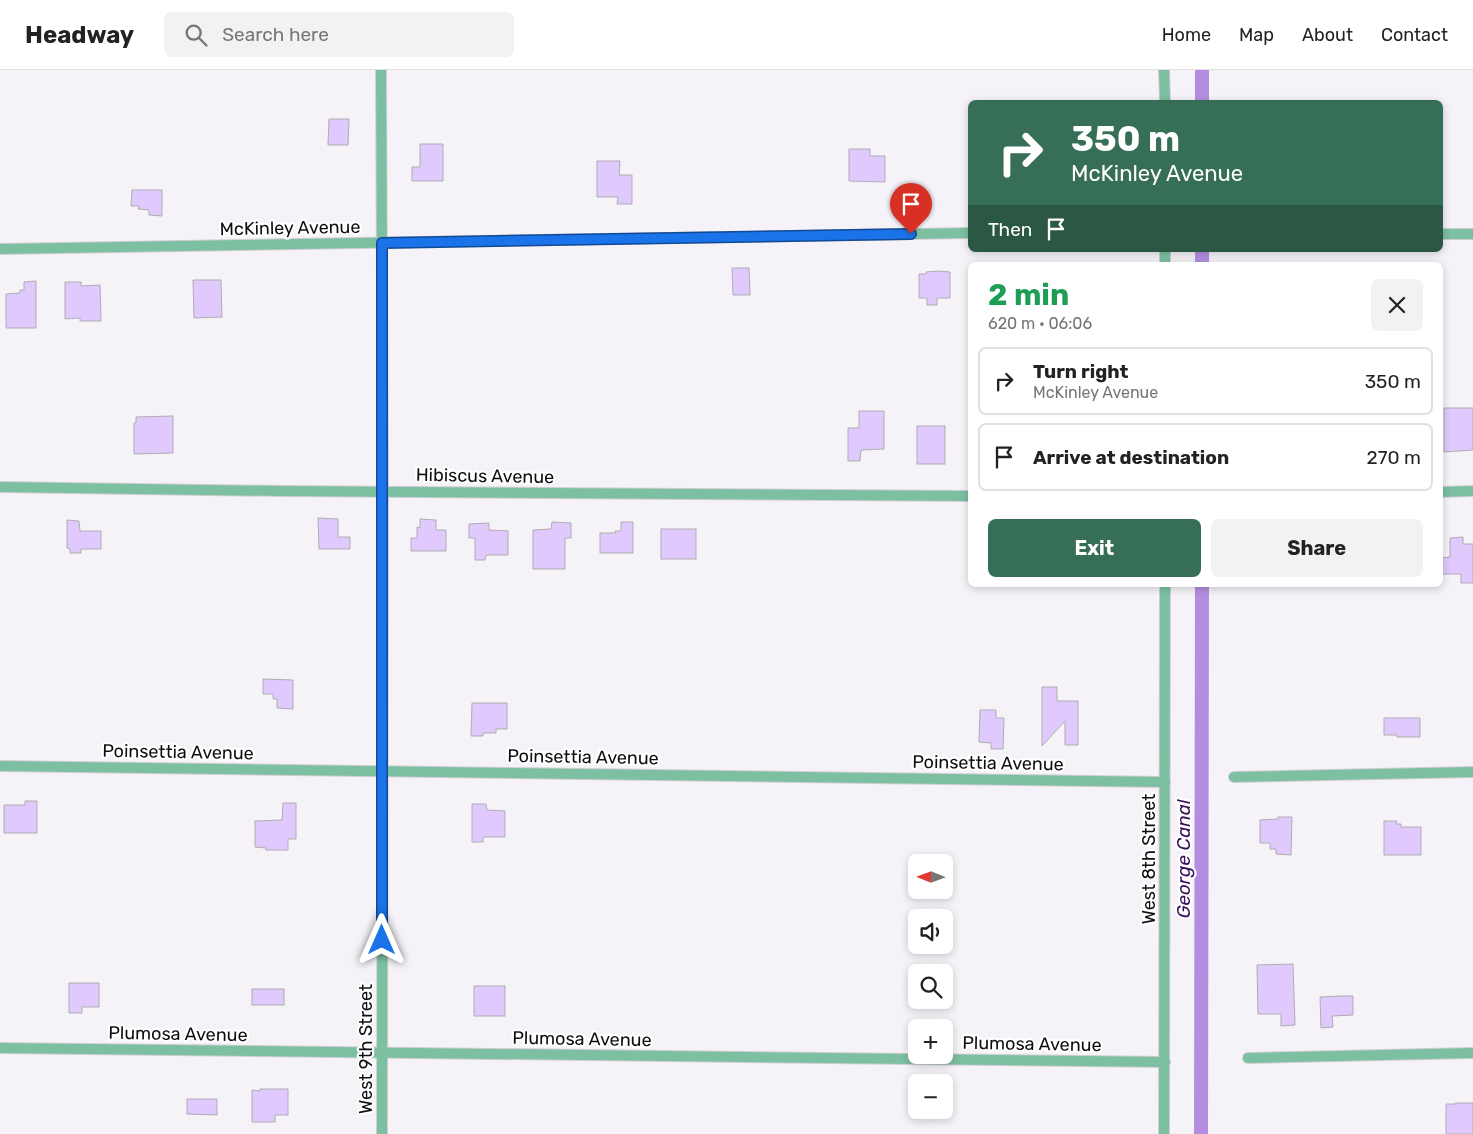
<!DOCTYPE html>
<html lang="en">
<head>
<meta charset="utf-8">
<style>
  body { margin:0; font-family:Rubik,sans-serif; background:#f2f2f2; color:#222; height:100vh; display:flex; flex-direction:column; font-size:19px; white-space:nowrap }
  * { box-sizing:border-box; margin:0 }
  p { font-size:16px; color:#767676 }
  .icon { flex:none; width:28px; height:28px; fill:none; stroke:currentColor; stroke-width:2; stroke-linecap:round; stroke-linejoin:round }
  .map { position:relative; flex:1; overflow:hidden }
  .side { position:absolute; left:968px; top:192px; width:475px; height:325px; display:flex; flex-direction:column; background:#fff; border-radius:8px; box-shadow:0 2px 8px #0003 }
  .side>* { flex:none }
  .guide { position:absolute; left:968px; top:30px; width:475px; height:152px; border-radius:8px; box-shadow:0 2px 8px #0003; background:#366e56; color:#fff; overflow:hidden }
  .needle { width:32px; rotate:271deg }
  .tools { position:absolute; left:908px; top:784px; display:grid; gap:10px }
  .tools a { display:grid; place-items:center; width:45px; height:45px; border-radius:8px; background:#fff; box-shadow:0 2px 8px #0003; font-size:25px }
  .pin { position:absolute; display:grid; place-items:center; width:42px; height:42px; color:#fff; margin:-51px -21px; border-radius:50% 50% 50% 0; rotate:-45deg; box-shadow:0 0 5px #0007 }
  .pin .icon { rotate:45deg }
  .me { position:absolute; width:55px; margin:-28px; rotate:0deg; stroke-linejoin:round; filter:drop-shadow(0 0 4px #0008) }
  .turn { display:flex; align-items:center; gap:18px; height:105px; padding:0 20px; font-size:22px }
  .turn .icon { width:65px; height:65px; stroke-width:2.5 }
  .turn b { display:block; font-size:35px; line-height:42px }
  .then { display:flex; align-items:center; height:48px; padding:0 20px; background:#0003; gap:10px; font-size:19px }
  .round { display:grid; place-items:center; flex:none; width:52px; height:52px; border-radius:8px; background:#f2f2f2 }
  .head { display:flex; align-items:center; justify-content:space-between; height:85px; padding:0 20px }
  h1 { font-size:30px; font-weight:700; line-height:38px; color:#1e9e55 }
  .cta { display:flex; gap:10px; margin-top:auto; padding:10px 20px }
  .cta a { flex:1; height:58px; border-radius:8px; background:#366e56; color:#fff; font-size:20px; font-weight:700; line-height:58px; text-align:center }
  .cta a+a { background:#f2f2f2; color:#222 }
  ul { padding:0; list-style:none }
  li { display:flex; align-items:center; gap:15px; height:68px; margin:0 10px 8px; padding:0 10px; border:2px solid #e0e0e0; border-radius:8px }
  li div { flex:1 }
  li b { display:block; font-size:19px }
  li em { font-style:normal }
  header { display:flex; align-items:center; gap:30px; box-sizing:border-box; height:70px; padding:0 25px; background:#fff; border-bottom:1px solid #e0e0e0 }
  header strong { font-size:24px }
  nav { display:flex; gap:28px; margin-inline-start:auto; font-size:18px }
  .search { width:350px; height:45px; background:#f2f2f2; display:flex; align-items:center; gap:12px; box-sizing:border-box; padding:0 18px; border-radius:8px; color:#767676; font-size:19px }
  .map>svg:first-child { display:block }
</style>
</head>
<body>
<header>
<strong>Headway</strong>
<div class="search"><svg class="icon" aria-label="search" viewBox="0 0 24 24"><circle cx="10" cy="10" r="6"/><path d="M15 15l6 6"/></svg>Search here</div>
<nav><a>Home</a><a>Map</a><a>About</a><a>Contact</a></nav>
</header>
<div class="map">
<svg width="1473" height="1064" viewBox="0 0 1473 1064">
  <rect width="100%" height="100%" fill="#f5f3f8"/>
  <g fill="none" stroke-linecap="round" stroke-linejoin="round">
    <g stroke="#b48de1" stroke-width="14">
      <path d="M 1202,32 L 1202,0"/>
      <path d="M 1202,195 L 1202,180"/>
      <path d="M 1201,1064 L 1202,515"/>
    </g>
  </g>
  <g fill="#e0c9fd" stroke="#aeadb1">
    <path d="M 329,49 L 349,49 L 348,75 L 328,75 Z"/>
    <path d="M 420,74 L 443,74 L 443,111 L 412,111 L 412,97 L 420,97 Z"/>
    <path d="M 849,79 L 870,79 L 870,86 L 885,86 L 885,112 L 849,111 Z"/>
    <path d="M 597,91 L 620,91 L 619,105 L 632,105 L 632,134 L 617,134 L 618,127 L 597,127 Z"/>
    <path d="M 132,120 L 162,120 L 162,146 L 149,145 L 149,140 L 138,139 L 139,136 L 131,136 Z"/>
    <path d="M 732,198 L 749,198 L 750,225 L 733,225 Z"/>
    <path d="M 938,201 L 950,202 L 950,228 L 937,228 L 937,235 L 927,235 L 927,228 L 919,228 L 919,204 L 926,204 L 926,202 Z"/>
    <path d="M 193,210 L 221,210 L 222,247 L 194,248 Z"/>
    <path d="M 36,211 L 36,258 L 6,258 L 6,224 L 20,223 L 20,220 L 24,220 L 24,212 Z"/>
    <path d="M 65,212 L 81,212 L 81,216 L 100,215 L 101,251 L 80,251 L 80,248 L 65,249 Z"/>
    <path d="M 1444,338 L 1473,338 L 1473,380 L 1444,382 Z"/>
    <path d="M 859,341 L 884,341 L 884,379 L 861,380 L 860,391 L 848,391 L 848,358 L 859,358 Z"/>
    <path d="M 173,346 L 173,383 L 134,384 L 134,353 L 136,353 L 136,347 Z"/>
    <rect x="917" y="356" width="28" height="38"/>
    <path d="M 318,448 L 338,449 L 338,467 L 350,467 L 350,479 L 319,479 Z"/>
    <path d="M 420,449 L 436,450 L 436,460 L 446,460 L 446,481 L 411,481 L 411,468 L 417,468 L 417,457 L 420,458 Z"/>
    <path d="M 67,450 L 79,451 L 80,461 L 101,461 L 101,479 L 81,479 L 81,483 L 70,483 L 70,479 L 67,478 Z"/>
    <path d="M 552,452 L 571,453 L 571,468 L 565,468 L 565,499 L 533,499 L 533,460 L 551,459 Z"/>
    <path d="M 621,452 L 633,452 L 633,483 L 600,483 L 600,463 L 616,463 L 615,461 L 621,461 Z"/>
    <path d="M 489,453 L 489,460 L 508,461 L 508,485 L 486,485 L 485,490 L 475,490 L 475,468 L 469,468 L 469,454 Z"/>
    <rect x="661" y="459" width="35" height="30"/>
    <path d="M 1463,467 L 1463,474 L 1473,474 L 1473,513 L 1461,513 L 1461,504 L 1440,504 L 1440,488 L 1450,487 L 1450,468 Z"/>
    <path d="M 263,609 L 293,610 L 293,639 L 277,638 L 277,629 L 273,629 L 273,624 L 263,624 Z"/>
    <path d="M 1042,617 L 1057,617 L 1057,631 L 1078,631 L 1078,675 L 1065,675 L 1065,651 L 1042,676 Z"/>
    <path d="M 472,633 L 507,633 L 507,659 L 496,659 L 496,663 L 483,663 L 483,666 L 471,666 Z"/>
    <path d="M 980,640 L 996,640 L 996,648 L 1004,648 L 1003,679 L 991,679 L 991,673 L 979,672 Z"/>
    <path d="M 1384,648 L 1420,648 L 1420,667 L 1397,667 L 1397,665 L 1384,665 Z"/>
    <path d="M 25,731 L 37,731 L 37,763 L 4,763 L 4,735 L 25,735 Z"/>
    <path d="M 283,733 L 296,733 L 296,769 L 288,769 L 288,780 L 266,780 L 266,778 L 255,777 L 255,751 L 282,750 Z"/>
    <path d="M 472,734 L 486,734 L 487,740 L 505,741 L 505,767 L 483,767 L 483,772 L 472,772 Z"/>
    <path d="M 1278,747 L 1292,747 L 1291,785 L 1276,784 L 1276,779 L 1270,779 L 1270,773 L 1260,773 L 1260,750 L 1278,749 Z"/>
    <path d="M 1384,751 L 1397,751 L 1396,754 L 1401,754 L 1401,757 L 1421,757 L 1421,785 L 1384,785 Z"/>
    <path d="M 1293,894 L 1295,955 L 1281,956 L 1281,944 L 1258,944 L 1257,895 Z"/>
    <path d="M 69,913 L 99,913 L 99,937 L 82,937 L 82,943 L 69,943 Z"/>
    <rect x="474" y="916" width="31" height="30"/>
    <rect x="252" y="919" width="32" height="16"/>
    <path d="M 1342,926 L 1353,926 L 1353,945 L 1332,946 L 1333,957 L 1321,958 L 1320,927 Z"/>
    <path d="M 260,1019 L 288,1019 L 288,1045 L 275,1045 L 275,1052 L 252,1052 L 252,1020 L 260,1021 Z"/>
    <path d="M 187,1029 L 217,1029 L 217,1045 L 187,1044 Z"/>
    <path d="M 1456,1033 L 1473,1033 L 1473,1064 L 1446,1064 L 1446,1034 L 1455,1034 Z"/>
  </g>
  <g fill="none" stroke-linecap="round" stroke-linejoin="round">
    <g stroke="#d0ced3" stroke-width="12">
      <g id="street">
        <path d="M 381,0 L 383,421 L 382,1064"/>
        <path d="M 1164,0 L 1165,32"/>
        <path d="M 1440,164 L 1473,164"/>
        <path d="M 0,179 L 970,163"/>
        <path d="M 1165,180 L 1165,195"/>
        <path d="M 0,417 L 282,421 L 970,426"/>
        <path d="M 1440,422 L 1473,421"/>
        <path d="M 0,696 L 1165,712"/>
        <path d="M 1234,707 L 1473,702"/>
        <path d="M 0,978 L 1165,992"/>
        <path d="M 1248,988 L 1473,983"/>
        <path d="M 1164,1064 L 1165,515"/>
      </g>
    </g>
    <use href="#street" stroke="#7cc0a1" stroke-width="10"/>
  </g>
  <g fill="none" stroke-linecap="round" stroke-linejoin="round">
    <g stroke="#114b97" stroke-width="12">
      <path id="route" d="M 382,870 L 382,173 L 911,164"/>
    </g>
    <use href="#route" stroke="#1a73e8" stroke-width="9"/>
  </g>
  <g text-anchor="middle" stroke-width="4.5" stroke-linejoin="round" paint-order="stroke">
    <g font-size="18" fill="#0e0d0f" stroke="#fff">
      <text transform="translate(290 158) rotate(-1)" y="6">McKinley Avenue</text>
      <text transform="translate(485 406) rotate(1)" y="6">Hibiscus Avenue</text>
      <text transform="translate(178 682) rotate(1)" y="6">Poinsettia Avenue</text>
      <text transform="translate(583 687) rotate(1)" y="6">Poinsettia Avenue</text>
      <text transform="translate(988 693) rotate(1)" y="6">Poinsettia Avenue</text>
      <text transform="translate(1149 789) rotate(-90)" y="6">West 8th Street</text>
      <text transform="translate(178 964) rotate(1)" y="6">Plumosa Avenue</text>
      <text transform="translate(582 969) rotate(1)" y="6">Plumosa Avenue</text>
      <text transform="translate(1032 974) rotate(1)" y="6">Plumosa Avenue</text>
      <text transform="translate(366 979) rotate(-90)" y="6">West 9th Street</text>
    </g>
    <g font-size="19" font-style="italic" fill="#39105a" stroke="#fff">
      <text transform="translate(1183 789) rotate(-90)" y="7">George Canal</text>
    </g>
  </g>
</svg>
<div class="tools">
<a><svg class="needle" viewBox="-14 -14 28 28"><path d="M0-13l5 13h-10z" fill="#e53935"/><path d="M0 13l5-13h-10z" fill="#767676"/></svg></a>
<a><svg class="icon" aria-label="sound" viewBox="0 0 24 24"><path d="M4 9h4l5-4v14l-5-4H4zM17 9q2 3 0 6"/></svg></a>
<a><svg class="icon" aria-label="search" viewBox="0 0 24 24"><circle cx="10" cy="10" r="6"/><path d="M15 15l6 6"/></svg></a>
<a>+</a>
<a>−</a>
</div>
<div class="pin" style="left:911px;top:164px;background:#d93025"><svg class="icon" aria-label="arrive" viewBox="0 0 24 24"><path d="M6 21V4h12l-3 4 3 4H6"/></svg></div>
<svg class="me" style="left:382px;top:870px" viewBox="-20 -20 40 40"><path d="M0-17L14 15 0 8-14 15z" fill="#1a73e8" stroke="#fff" stroke-width="4"/></svg>
<div class="guide">
<div class="turn"><svg class="icon" aria-label="right" viewBox="0 0 24 24"><path d="M7 20v-9h11M14 6l5 5-5 5"/></svg><div><b>350 m</b>McKinley Avenue</div></div>
<div class="then">Then<svg class="icon" aria-label="arrive" viewBox="0 0 24 24"><path d="M6 21V4h12l-3 4 3 4H6"/></svg></div>
</div>
<section class="side">
<div class="head"><div><h1>2 min</h1><p>620 m · 06:06</p></div><a class="round"><svg class="icon" aria-label="close" viewBox="0 0 24 24"><path d="M6 6l12 12M18 6L6 18"/></svg></a></div>
<ul>
<li><svg class="icon" aria-label="right" viewBox="0 0 24 24"><path d="M7 20v-9h11M14 6l5 5-5 5"/></svg><div><b>Turn right</b><p>McKinley Avenue</p></div><em>350 m</em></li>
<li><svg class="icon" aria-label="arrive" viewBox="0 0 24 24"><path d="M6 21V4h12l-3 4 3 4H6"/></svg><div><b>Arrive at destination</b></div><em>270 m</em></li>
</ul>
<div class="cta"><a>Exit</a><a>Share</a></div>
</section>
</div>
</body>
</html>
